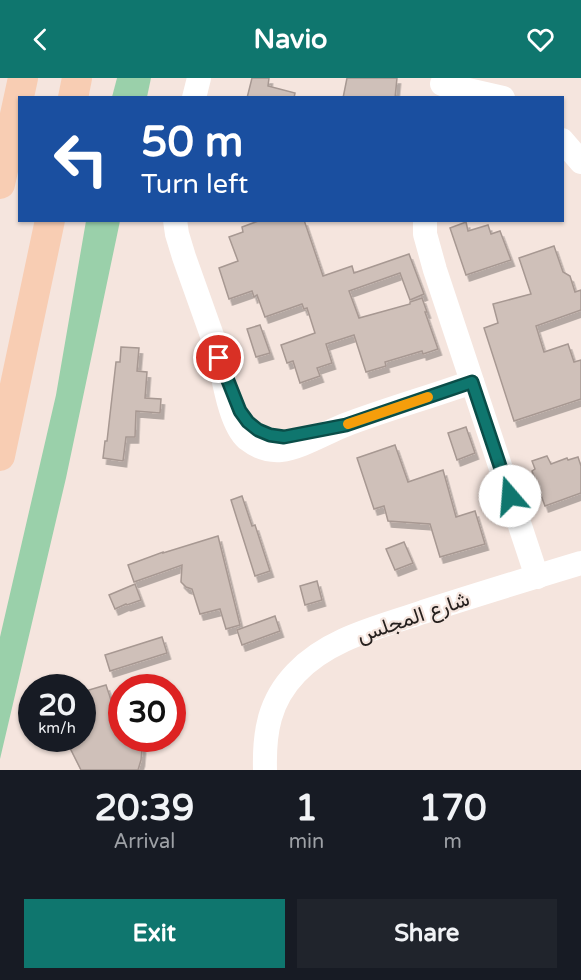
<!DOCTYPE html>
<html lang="en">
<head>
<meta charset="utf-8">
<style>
  body { margin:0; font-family:"Varela Round",Vazirmatn,sans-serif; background:#20242c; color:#f1f3f6; height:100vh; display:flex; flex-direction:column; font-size:22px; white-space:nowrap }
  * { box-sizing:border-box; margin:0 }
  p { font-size:20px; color:#9ea1a6 }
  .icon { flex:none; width:33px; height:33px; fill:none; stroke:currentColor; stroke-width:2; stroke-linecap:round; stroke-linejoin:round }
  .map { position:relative; height:692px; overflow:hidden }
  .details { display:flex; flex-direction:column; background:#171b24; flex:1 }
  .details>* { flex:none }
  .guide { position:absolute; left:18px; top:18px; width:546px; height:126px; border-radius:0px; box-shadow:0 2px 4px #0004; background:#1a4fa0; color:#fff; overflow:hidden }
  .speed { position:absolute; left:18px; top:596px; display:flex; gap:12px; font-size:30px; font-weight:700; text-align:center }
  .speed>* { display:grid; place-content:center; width:78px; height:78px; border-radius:50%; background:#171b24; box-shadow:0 2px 4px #0004; line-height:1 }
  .speed small { font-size:15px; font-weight:400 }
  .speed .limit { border:9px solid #d22; background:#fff; color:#111 }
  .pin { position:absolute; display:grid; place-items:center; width:51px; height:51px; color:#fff; margin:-26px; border:3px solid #fff; border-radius:50%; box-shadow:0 2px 6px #0007 }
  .me { position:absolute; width:66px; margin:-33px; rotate:342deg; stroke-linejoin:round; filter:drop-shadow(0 0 4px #0008) }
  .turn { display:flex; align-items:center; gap:21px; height:126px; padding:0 24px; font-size:27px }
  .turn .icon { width:78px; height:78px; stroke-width:2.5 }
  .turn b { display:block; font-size:42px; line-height:51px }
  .eta { display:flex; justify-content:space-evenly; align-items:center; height:102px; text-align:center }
  .eta b { font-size:36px; font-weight:700; line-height:42px }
  .primary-button { display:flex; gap:12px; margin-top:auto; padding:12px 24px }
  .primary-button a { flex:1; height:69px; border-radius:0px; background:#0f766e; color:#fff; font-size:24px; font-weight:700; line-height:69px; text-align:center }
  .primary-button a+a { background:#20242c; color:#f1f3f6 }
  header { display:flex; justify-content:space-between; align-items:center; height:78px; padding:0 24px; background:#0f766e; color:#fff; font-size:27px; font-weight:700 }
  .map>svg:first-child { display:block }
</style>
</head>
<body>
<header><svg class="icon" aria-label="back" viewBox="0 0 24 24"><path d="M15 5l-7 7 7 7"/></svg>Navio<svg class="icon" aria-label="heart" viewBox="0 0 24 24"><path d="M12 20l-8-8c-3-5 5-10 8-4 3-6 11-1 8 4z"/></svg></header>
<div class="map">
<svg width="581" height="692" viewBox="0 0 581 692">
  <defs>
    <filter id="shadow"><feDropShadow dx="3.5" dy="6" stdDeviation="0" flood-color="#0004"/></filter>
  </defs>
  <rect width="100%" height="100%" fill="#f5e5de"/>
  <g fill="#9ad0aa">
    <path d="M 117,0 L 151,0 L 147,19 L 112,19 Z"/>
    <path d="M 86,143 L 120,143 L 66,400 L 0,681 L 0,559 L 56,317 Z"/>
  </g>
  <g fill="#cfc0b9" stroke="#a79892" stroke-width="1.5" filter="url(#shadow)">
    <path d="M 252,0 L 269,0 L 268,8 L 295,15 L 294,20 L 247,20 Z"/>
    <path d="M 347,0 L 397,0 L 395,20 L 343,20 Z"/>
    <path d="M 261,142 L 304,142 L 323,198 L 352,188 L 354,195 L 409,176 L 424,216 L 410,222 L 400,195 L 349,213 L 359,240 L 410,226 L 410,224 L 422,220 L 427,234 L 425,234 L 438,271 L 423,276 L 422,273 L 385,284 L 386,288 L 366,294 L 354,257 L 326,266 L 332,285 L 317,290 L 320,298 L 300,305 L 293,283 L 287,285 L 281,267 L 315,255 L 307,230 L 304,231 L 302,226 L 265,239 L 257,217 L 254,219 L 252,213 L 229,221 L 219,190 L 238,183 L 229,159 L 243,154 L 242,149 Z"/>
    <path d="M 466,144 L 468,153 L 488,147 L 491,156 L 500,153 L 511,182 L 466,197 L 450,150 Z"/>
    <path d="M 554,168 L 563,194 L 570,198 L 575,214 L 581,212 L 581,232 L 536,248 L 544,274 L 568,266 L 574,284 L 581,282 L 581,321 L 514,343 L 484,250 L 498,245 L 493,226 L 531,216 L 519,180 Z"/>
    <path d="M 260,247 L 270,275 L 256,279 L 247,251 Z"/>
    <path d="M 121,269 L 139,270 L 137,293 L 147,294 L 145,320 L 161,321 L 160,335 L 136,333 L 135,359 L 126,359 L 123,383 L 103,380 L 105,363 L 107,363 L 116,284 L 120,284 Z"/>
    <path d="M 466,349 L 475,375 L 457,382 L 448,355 Z"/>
    <path d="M 395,367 L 408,404 L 443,392 L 456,439 L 475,433 L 485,466 L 440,479 L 430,446 L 388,443 L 384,428 L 374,431 L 357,380 Z"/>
    <path d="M 547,378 L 551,386 L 567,380 L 568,382 L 578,379 L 581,388 L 581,415 L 545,428 L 532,393 L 535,391 L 532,383 Z"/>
    <path d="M 242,418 L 252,448 L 255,447 L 270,493 L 255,498 L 231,422 Z"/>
    <path d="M 218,458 L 240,547 L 226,551 L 220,531 L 200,536 L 192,511 L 186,509 L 181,504 L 182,487 L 134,504 L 128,487 L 163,474 L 163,475 Z"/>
    <path d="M 404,464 L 413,485 L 395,492 L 386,471 Z"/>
    <path d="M 317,503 L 322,522 L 305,527 L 300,508 Z"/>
    <path d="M 135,506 L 141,522 L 127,527 L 126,526 L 115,531 L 109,517 Z"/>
    <path d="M 275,538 L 280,553 L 242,567 L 237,552 Z"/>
    <path d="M 162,559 L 167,575 L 110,593 L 105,577 Z"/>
    <path d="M 106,607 L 112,625 L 122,622 L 122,660 L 141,660 L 142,670 L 141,682 L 138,692 L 81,692 L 70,670 L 82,664 L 82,614 Z"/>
  </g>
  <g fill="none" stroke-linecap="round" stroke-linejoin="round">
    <g stroke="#fff" stroke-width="24">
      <path d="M 442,6 L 503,20"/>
      <path d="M 194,20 L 199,0"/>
      <path d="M 562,62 L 581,84"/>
      <path d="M 175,142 L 177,156 L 184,179 L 225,294"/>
      <path d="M 425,142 L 425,156 L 435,192 L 537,499"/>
      <path d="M 219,280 C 224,302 230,346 247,361 C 257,369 269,373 281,372 C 300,370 327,354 345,347 C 387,331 430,319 472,304"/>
      <path d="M 265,692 C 264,654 269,623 296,595 C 329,560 380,549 423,534 C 476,517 528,501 581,485"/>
    </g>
    <g stroke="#f8cdb3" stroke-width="30">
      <path d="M 73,20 L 77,0"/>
      <path d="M 0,106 L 23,0"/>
      <path d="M 0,378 L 50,142"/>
    </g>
  </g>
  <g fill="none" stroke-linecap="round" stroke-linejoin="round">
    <g stroke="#0a4d48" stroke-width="15">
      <path id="route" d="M 219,280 L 240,333 L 248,344 L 258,352 L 270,357 L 284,359 L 346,347 L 472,304 L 510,418"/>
    </g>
    <use href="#route" stroke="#0f766e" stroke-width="10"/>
    <path stroke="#f59e0b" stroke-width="10" d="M 348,346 L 428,319"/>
  </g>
  <g text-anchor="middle" stroke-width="4.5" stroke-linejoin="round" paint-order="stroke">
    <g font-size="21" fill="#26201e" stroke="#f5e5de">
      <text transform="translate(413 539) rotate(-19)" y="7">شارع المجلس</text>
    </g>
  </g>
</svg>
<div class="speed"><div>20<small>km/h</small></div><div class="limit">30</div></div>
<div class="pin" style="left:219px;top:280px;background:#d93025"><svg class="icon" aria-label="arrive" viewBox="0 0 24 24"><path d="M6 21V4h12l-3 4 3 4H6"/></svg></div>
<svg class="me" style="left:510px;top:418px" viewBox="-20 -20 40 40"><circle r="19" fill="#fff"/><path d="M0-13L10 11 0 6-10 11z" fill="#0f766e"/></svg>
<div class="guide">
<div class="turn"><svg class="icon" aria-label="left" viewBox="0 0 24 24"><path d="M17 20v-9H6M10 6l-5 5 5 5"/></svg><div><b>50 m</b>Turn left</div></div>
</div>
</div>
<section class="details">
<div class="eta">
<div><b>20:39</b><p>Arrival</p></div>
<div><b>1</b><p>min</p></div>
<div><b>170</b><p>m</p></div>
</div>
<div class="primary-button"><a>Exit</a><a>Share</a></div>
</section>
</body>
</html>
